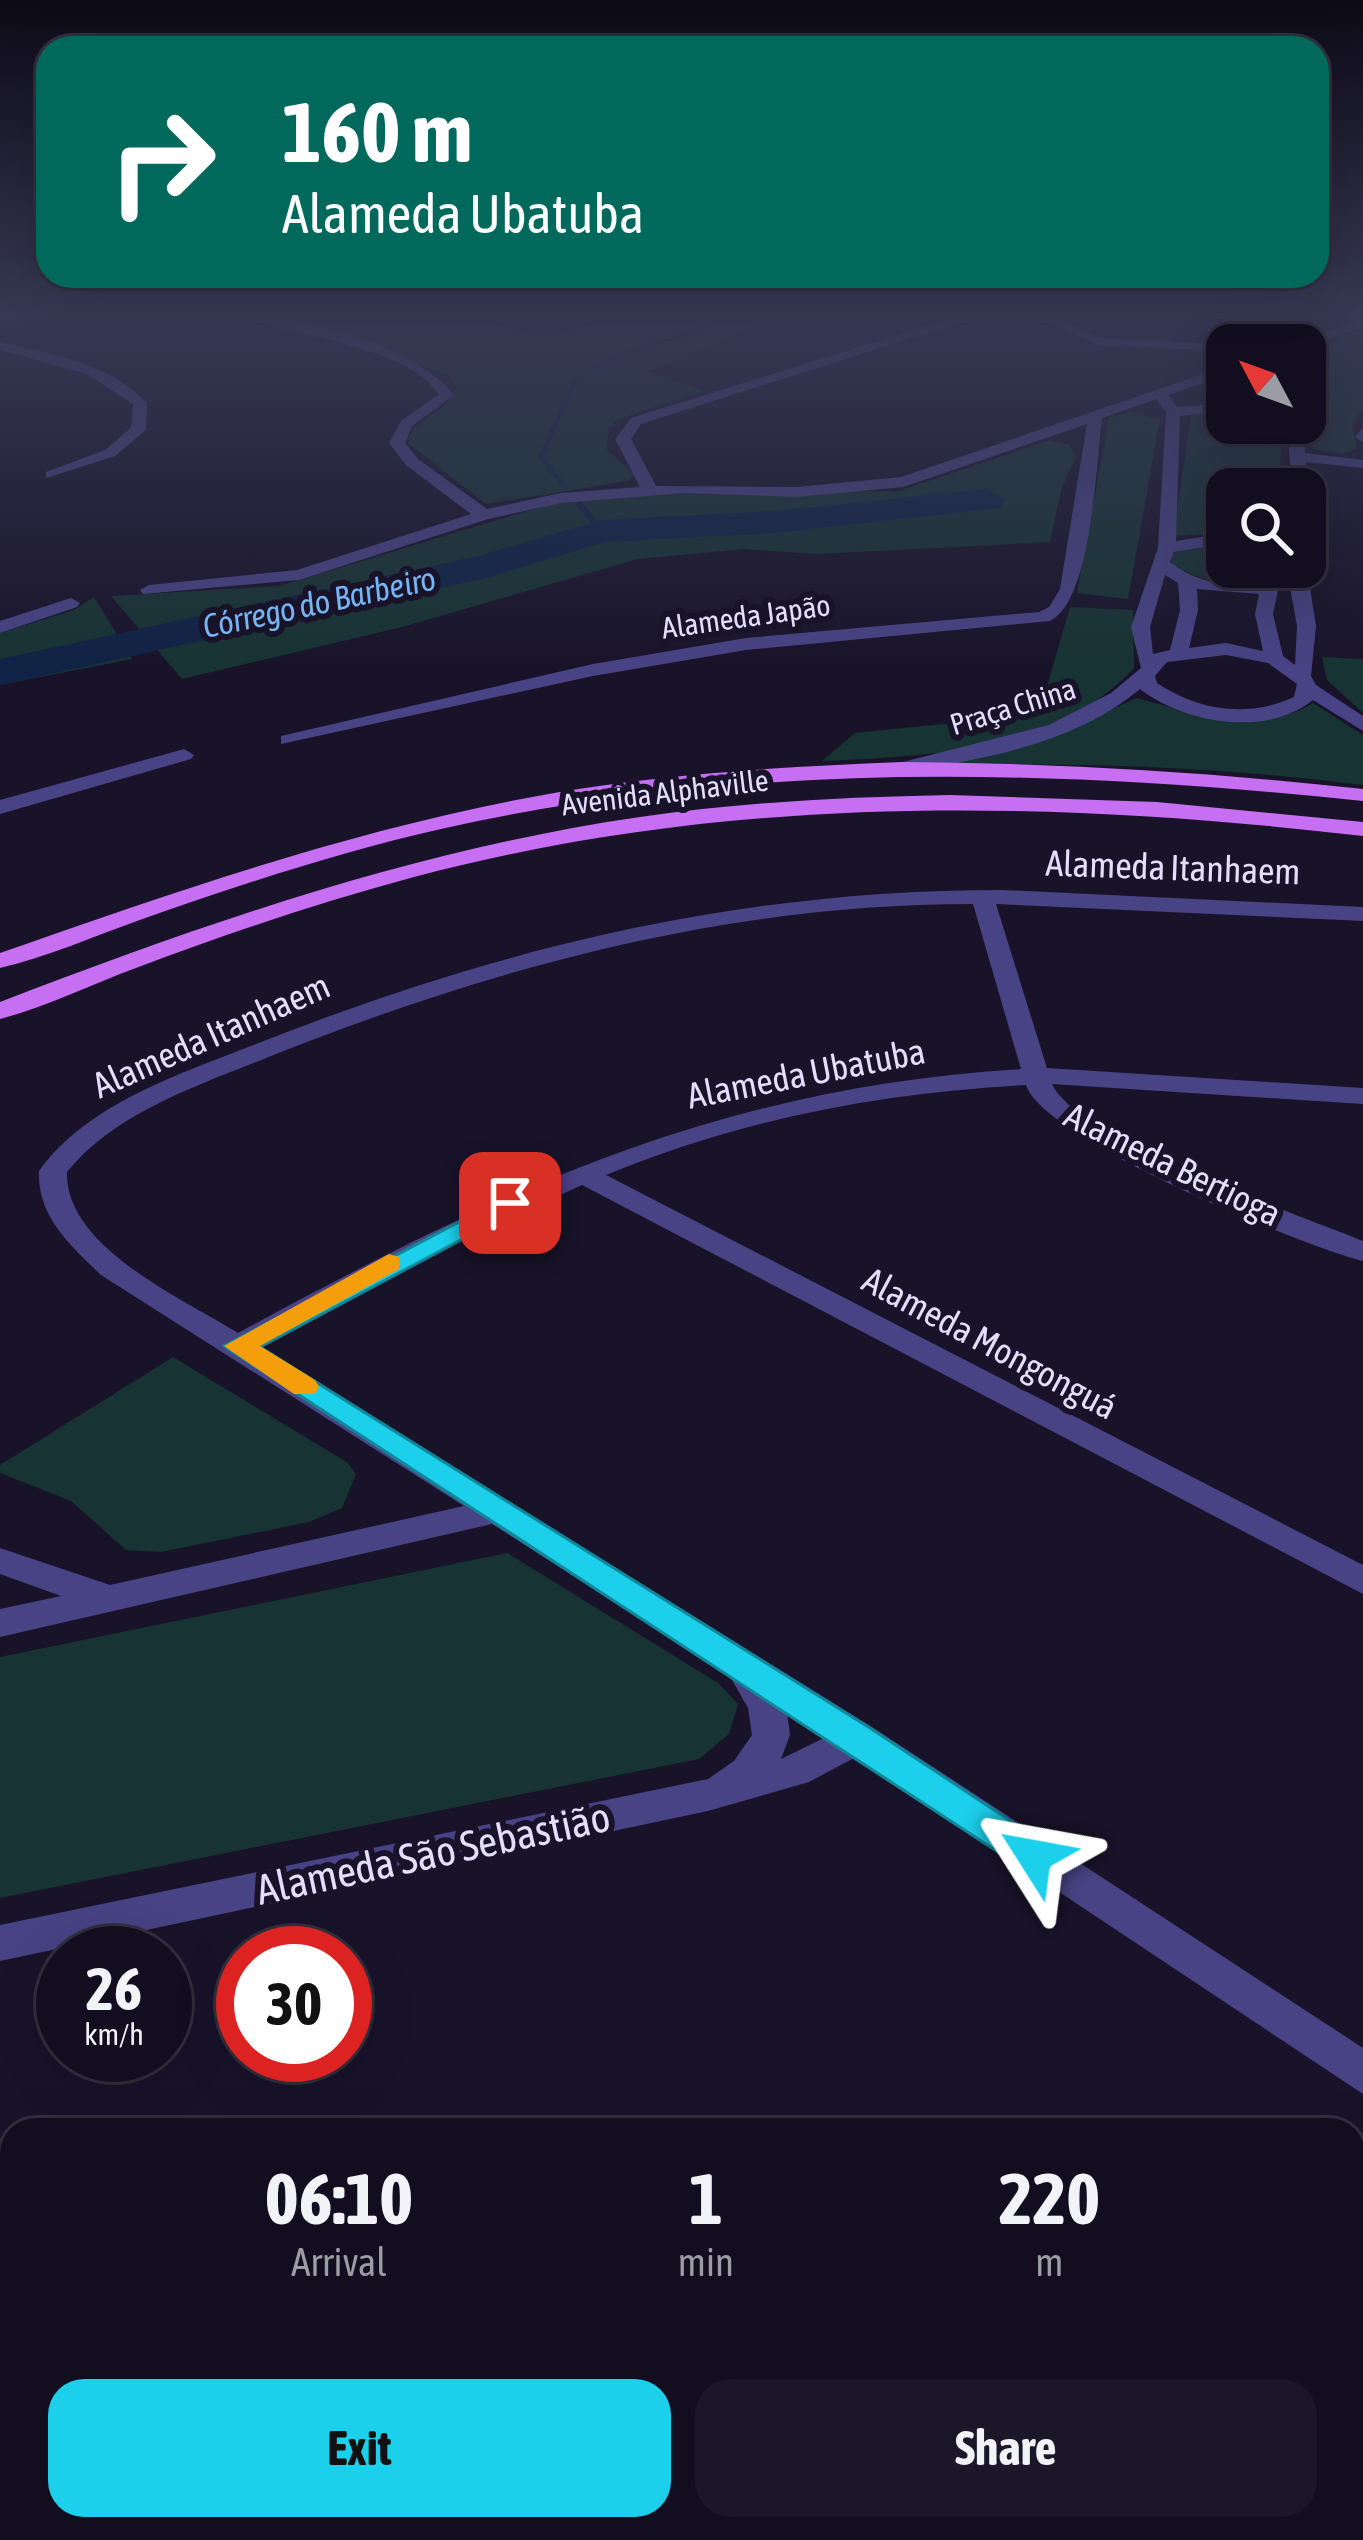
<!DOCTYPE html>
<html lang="en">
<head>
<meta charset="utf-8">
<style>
  body { margin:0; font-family:"Asap Condensed",sans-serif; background:#1b1728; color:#f1f3f6; height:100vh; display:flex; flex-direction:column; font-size:45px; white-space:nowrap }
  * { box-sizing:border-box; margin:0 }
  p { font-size:39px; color:#9c9ca4 }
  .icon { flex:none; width:66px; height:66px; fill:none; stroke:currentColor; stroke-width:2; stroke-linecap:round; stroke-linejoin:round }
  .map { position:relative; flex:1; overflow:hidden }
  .panel { position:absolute; left:0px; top:2118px; width:1365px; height:423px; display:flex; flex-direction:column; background:#120e1f; border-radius:36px 36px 0 0; box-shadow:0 12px 48px #0002,0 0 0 3px #312e3d }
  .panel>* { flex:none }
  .hud { position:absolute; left:36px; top:36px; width:1293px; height:252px; border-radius:36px; box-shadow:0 12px 48px #0002,0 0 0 3px #312e3d; background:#00695c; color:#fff; overflow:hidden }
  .needle { width:78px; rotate:311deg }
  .tools { position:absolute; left:1206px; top:324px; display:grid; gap:24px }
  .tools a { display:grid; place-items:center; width:120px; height:120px; border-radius:24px; background:#120e1f; box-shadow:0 12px 48px #0002,0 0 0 3px #312e3d; font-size:60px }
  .speed { position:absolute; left:36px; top:1926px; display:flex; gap:24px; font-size:60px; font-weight:700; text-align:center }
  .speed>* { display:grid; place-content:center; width:156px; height:156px; border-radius:50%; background:#120e1f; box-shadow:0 12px 48px #0002,0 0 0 3px #312e3d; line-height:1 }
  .speed small { font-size:30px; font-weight:400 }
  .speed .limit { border:18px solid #d22; background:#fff; color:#111 }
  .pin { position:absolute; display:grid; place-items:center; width:102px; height:102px; color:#fff; margin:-51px; border-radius:24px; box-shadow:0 6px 18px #0006 }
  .me { position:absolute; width:132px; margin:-66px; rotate:304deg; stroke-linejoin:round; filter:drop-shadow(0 0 9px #0008) }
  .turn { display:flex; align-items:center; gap:42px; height:252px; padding:0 48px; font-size:54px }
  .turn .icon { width:156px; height:156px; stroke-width:2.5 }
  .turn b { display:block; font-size:84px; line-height:102px }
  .eta { display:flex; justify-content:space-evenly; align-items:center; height:204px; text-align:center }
  .eta b { font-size:72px; font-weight:700; line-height:84px }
  .primary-button { display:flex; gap:24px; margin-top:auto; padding:24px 48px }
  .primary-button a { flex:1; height:138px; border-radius:36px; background:#1ccfeb; color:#111; font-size:48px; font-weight:700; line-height:138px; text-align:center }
  .primary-button a+a { background:#1b1728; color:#f1f3f6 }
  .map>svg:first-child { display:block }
</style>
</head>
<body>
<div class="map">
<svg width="1363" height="2540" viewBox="0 0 1363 2540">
  <rect width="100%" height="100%" fill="#181329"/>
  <g fill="#173333">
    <path d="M 257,312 L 450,312 L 543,337 L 641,312 L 780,312 L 729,340 L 647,371 L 703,391 L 619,419 L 609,428 L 607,450 L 636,475 L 628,481 L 486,504 L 408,443 C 412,416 448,415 456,388 L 449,375 Z"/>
    <path d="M 1363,328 L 1363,408 L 1352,425 L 1357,448 L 1343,454 L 1314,450 L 1305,430 L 1309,352 Z"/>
    <path d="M 1227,411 L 1227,423 L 1281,423 L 1280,489 L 1227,489 L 1227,533 L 1173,536 L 1191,415 Z"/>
    <path d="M 1130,412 L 1160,419 L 1128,599 L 1077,593 L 1109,418 Z"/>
    <path d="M 1050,440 L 1069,445 L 1076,457 L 1062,487 L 1050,542 L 816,554 L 744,549 L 638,559 L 402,627 L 182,679 L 111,596 L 279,586 L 551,504 L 675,493 L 899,491 Z"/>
    <path d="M 1205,543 L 1227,544 L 1227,567 L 1281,570 C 1251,597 1201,582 1171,564 L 1172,554 Z"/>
    <path d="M 94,597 L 132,659 L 0,685 L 0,633 L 74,610 Z"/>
    <path d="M 1070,607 L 1133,610 L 1134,668 C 1057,752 929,756 822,761 L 855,733 L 1039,714 Z"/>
    <path d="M 1322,657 L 1363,659 L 1363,713 L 1327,680 Z"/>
    <path d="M 1136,698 C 1194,713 1259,736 1313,703 L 1363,735 L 1363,785 C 1221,767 1083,762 940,765 L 1042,741 Z"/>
    <path d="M 173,1357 L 348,1463 L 356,1474 L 342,1508 L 309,1522 L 161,1552 L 126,1550 L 71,1501 L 0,1473 L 0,1465 Z"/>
    <path d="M 507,1553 L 718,1683 L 738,1704 L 729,1734 L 699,1759 L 0,1898 L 0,1657 Z"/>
  </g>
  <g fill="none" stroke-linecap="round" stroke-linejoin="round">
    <path stroke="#102245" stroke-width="4.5" d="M 563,485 L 541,457 L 575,380 L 627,353 L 710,325 L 708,312"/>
    <path stroke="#102245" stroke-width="6" d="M 579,504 L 602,531"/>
    <path fill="#102245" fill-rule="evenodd" d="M 987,489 L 1005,500 L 1000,508 L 776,533 L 605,542 L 486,578 L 0,685 L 0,659 L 478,556 L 602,520 L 776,511 Z"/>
    <g fill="#474384" fill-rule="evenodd">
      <path d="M 234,312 C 290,312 421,348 454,395 L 412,426 L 405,443 L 418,459 L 487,509 L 561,493 L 640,487 L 615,439 L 631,418 L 972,312 L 993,312 L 641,424 L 631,439 L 656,486 L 797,487 L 901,477 L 1227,366 L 1227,375 L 1168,395 L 1177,407 L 1227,403 L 1227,411 L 1180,416 L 1176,541 L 1227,533 L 1227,543 L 1174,552 L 1170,562 C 1203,589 1249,589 1288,576 L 1291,567 L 1306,563 L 1316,626 L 1311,676 L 1316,685 L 1363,716 L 1363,731 L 1313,700 C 1266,738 1184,723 1140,689 C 1069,748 974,760 886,775 L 875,769 L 1049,725 L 1111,693 L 1141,668 L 1131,627 L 1158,548 L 1166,412 L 1156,399 L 1102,418 C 1096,464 1092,601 1050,621 L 746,650 L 593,676 L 281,744 L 281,736 L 593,664 L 746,638 L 1039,612 L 1049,607 L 1060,589 L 1087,424 L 903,487 L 797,497 L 685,493 L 561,503 L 488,519 L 299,580 L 143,594 L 140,590 L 149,585 L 297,570 L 471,514 L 406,465 L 389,443 L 401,421 L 439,394 C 401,341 288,339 234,312 ZM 1165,575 L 1178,583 L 1180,610 L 1170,650 L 1153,654 L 1150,627 ZM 1290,587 L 1297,626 L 1295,665 L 1283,656 L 1273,614 L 1278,590 ZM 1197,589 L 1259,594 L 1255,614 L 1263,651 L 1226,643 L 1189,648 L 1198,610 ZM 1226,655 L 1268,663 L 1297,684 L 1294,697 C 1248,718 1199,711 1157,683 L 1155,676 L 1167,662 Z"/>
      <path d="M 1023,312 L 1041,312 L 1100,337 L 1232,345 L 1227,345 L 1227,351 L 1098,345 Z"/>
      <path d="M 1363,319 L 1363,327 L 1305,347 L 1292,345 Z"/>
      <path d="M 0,342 C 52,354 109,363 147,403 L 146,430 L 115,456 L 46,478 L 46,472 L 105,450 L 131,428 L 133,404 L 87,374 L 0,350 Z"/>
      <path d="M 1287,423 L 1303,423 L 1305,453 L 1363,460 L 1363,468 L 1306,462 L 1308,489 L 1292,489 Z"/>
      <path d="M 1363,427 L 1363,442 L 1355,437 Z"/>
      <path d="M 71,598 L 80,603 L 77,607 L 0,633 L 0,621 Z"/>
      <path d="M 184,749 L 194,755 L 191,759 L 0,814 L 0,800 Z"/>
      <path d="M 1003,890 L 1363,907 L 1363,921 L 996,904 L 1047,1068 L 1363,1088 L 1363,1104 L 1052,1084 C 1078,1140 1300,1215 1363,1241 L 1363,1261 C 1303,1246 1042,1139 1026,1085 C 880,1093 741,1119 606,1175 L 1363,1565 L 1363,1594 L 582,1185 L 438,1251 L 260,1347 L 872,1727 L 1363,2048 L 1363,2094 L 856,1757 L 809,1782 L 708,1811 L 0,1961 L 0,1925 L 708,1779 L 734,1761 L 752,1735 L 748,1708 L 729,1675 L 492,1524 L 0,1637 L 0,1609 L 61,1596 L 0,1574 L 0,1548 L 110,1585 L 464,1506 L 101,1275 C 71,1246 37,1217 39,1171 C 88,1103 180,1074 256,1044 C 502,947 737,890 1003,890 ZM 973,904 L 1021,1069 C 719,1087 499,1191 238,1333 C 182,1298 65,1247 67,1172 C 115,1112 202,1084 271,1056 C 498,966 728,904 973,904 ZM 787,1712 L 826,1737 L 781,1759 L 790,1735 Z"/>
      <path d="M 1363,2180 L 1363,2226 L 1353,2228 L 1353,2182 Z"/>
      <path d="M 57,2529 L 148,2529 L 144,2540 L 53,2540 Z"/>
    </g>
    <g fill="#c66ff2" fill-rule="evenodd">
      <path d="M 901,762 C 1056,763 1209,772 1363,789 L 1363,801 C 1055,769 746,760 441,829 C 338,852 237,886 137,921 C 92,937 47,957 0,968 L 0,953 C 182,889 364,826 554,793 C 669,773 785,767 901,762 Z"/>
      <path d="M 950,795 L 1157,802 L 1363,822 L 1363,836 C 1044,799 726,794 414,877 C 320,902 227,934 136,968 C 92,984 46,1007 0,1019 L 0,1002 C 208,922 419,849 640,817 C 743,802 846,797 950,795 Z"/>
    </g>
  </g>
  <linearGradient id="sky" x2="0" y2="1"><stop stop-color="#0d0a17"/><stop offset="0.47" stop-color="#373954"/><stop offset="1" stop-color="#373954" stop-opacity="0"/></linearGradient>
  <rect width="1363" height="668" fill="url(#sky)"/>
  <path fill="#1ccfeb" stroke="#128799" stroke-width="3" d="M 510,1195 L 523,1203 L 519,1209 L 260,1347 L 870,1728 L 1047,1845 L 1053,1856 L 1047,1867 L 1034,1872 L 1021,1867 L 224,1346 Z"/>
  <path fill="#f59e0b" d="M 389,1254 L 399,1257 L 399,1269 L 260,1346 L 315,1380 L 319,1387 L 315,1394 L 294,1394 L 224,1346 Z"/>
  <g text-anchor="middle" stroke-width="12" stroke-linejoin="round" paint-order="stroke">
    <g font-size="30" fill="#e3defc" stroke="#181329">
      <text transform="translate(746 617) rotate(-8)" y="10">Alameda Japão</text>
      <text transform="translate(1013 707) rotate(-17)" y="10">Praça China</text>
      <text transform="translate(665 793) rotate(-7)" y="10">Avenida Alphaville</text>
    </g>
    <g font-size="33" font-style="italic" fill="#76b5f3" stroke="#181329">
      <text transform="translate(319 602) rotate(-12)" y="12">Córrego do Barbeiro</text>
    </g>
    <g font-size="36" fill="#e3defc" stroke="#181329">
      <text transform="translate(1173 867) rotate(2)" y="13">Alameda Itanhaem</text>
      <text transform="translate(211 1035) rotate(-24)" y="13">Alameda Itanhaem</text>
      <text transform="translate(806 1073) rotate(-11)" y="13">Alameda Ubatuba</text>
      <text transform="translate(1173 1164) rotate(26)" y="13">Alameda Bertioga</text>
      <text transform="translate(990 1343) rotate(28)" y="13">Alameda Mongonguá</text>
    </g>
    <g font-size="42" fill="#e3defc" stroke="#181329">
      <text transform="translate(433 1853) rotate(-12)" y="15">Alameda São Sebastião</text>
    </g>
  </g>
</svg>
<div class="tools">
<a><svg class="needle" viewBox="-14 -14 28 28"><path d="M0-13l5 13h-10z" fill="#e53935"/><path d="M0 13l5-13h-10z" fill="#9c9ca4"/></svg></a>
<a><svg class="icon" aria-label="search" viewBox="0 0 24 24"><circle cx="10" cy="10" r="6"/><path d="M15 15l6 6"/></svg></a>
</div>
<div class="speed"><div>26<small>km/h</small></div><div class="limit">30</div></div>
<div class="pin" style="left:510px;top:1203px;background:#d93025"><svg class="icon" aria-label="arrive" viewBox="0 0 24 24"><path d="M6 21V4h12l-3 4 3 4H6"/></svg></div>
<svg class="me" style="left:1034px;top:1856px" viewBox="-20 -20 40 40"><path d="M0-17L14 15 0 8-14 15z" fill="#1ccfeb" stroke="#fff" stroke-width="4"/></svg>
<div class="hud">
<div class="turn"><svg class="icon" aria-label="right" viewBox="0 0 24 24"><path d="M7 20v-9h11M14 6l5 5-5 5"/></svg><div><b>160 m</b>Alameda Ubatuba</div></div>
</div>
<section class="panel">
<div class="eta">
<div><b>06:10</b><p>Arrival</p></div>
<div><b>1</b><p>min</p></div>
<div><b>220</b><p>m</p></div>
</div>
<div class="primary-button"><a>Exit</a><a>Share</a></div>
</section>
</div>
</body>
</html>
